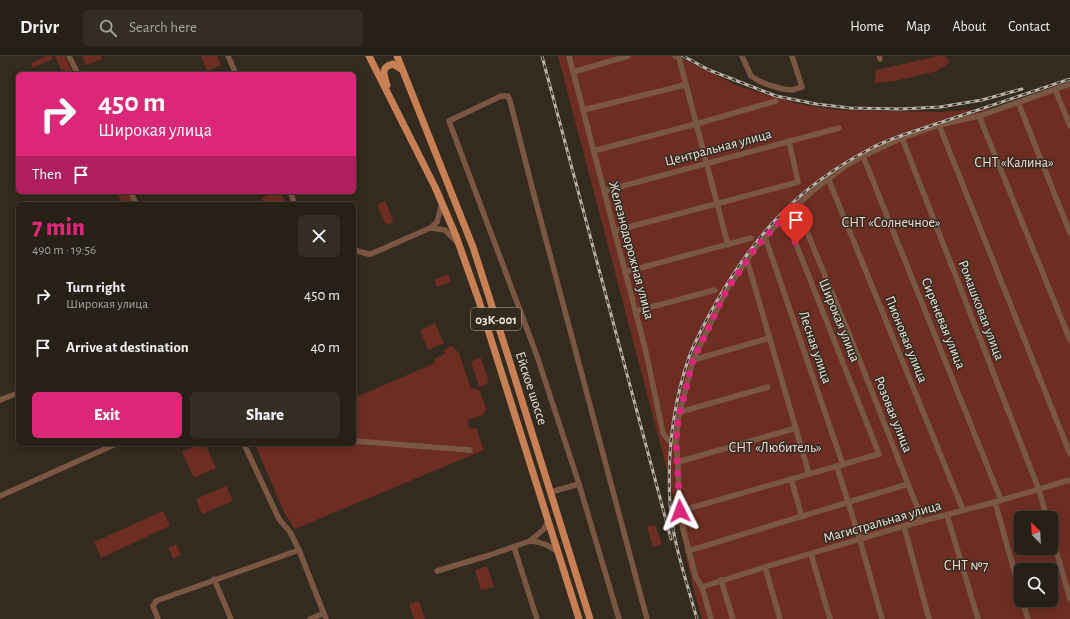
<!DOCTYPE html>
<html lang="en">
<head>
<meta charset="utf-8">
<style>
  body { margin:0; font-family:"Alegreya Sans",sans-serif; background:#332d23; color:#f1f3f6; height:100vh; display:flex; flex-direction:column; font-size:15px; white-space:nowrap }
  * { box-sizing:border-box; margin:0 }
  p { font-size:13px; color:#a4a3a1 }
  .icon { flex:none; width:22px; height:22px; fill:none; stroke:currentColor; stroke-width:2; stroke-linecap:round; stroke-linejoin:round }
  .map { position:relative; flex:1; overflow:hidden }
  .drawer { position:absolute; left:16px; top:146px; width:340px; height:244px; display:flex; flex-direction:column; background:#272016; border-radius:6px; box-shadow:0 2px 10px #0003,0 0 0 1px #433e35 }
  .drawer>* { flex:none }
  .top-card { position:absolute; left:16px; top:16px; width:340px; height:122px; border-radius:6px; box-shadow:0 2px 10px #0003,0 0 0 1px #433e35; background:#db2777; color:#fff; overflow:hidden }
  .needle { width:26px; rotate:336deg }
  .buttons { position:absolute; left:1014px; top:455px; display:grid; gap:8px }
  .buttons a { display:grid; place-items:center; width:44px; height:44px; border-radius:6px; background:#272016; box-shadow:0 2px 10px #0003,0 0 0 1px #433e35; font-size:20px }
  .pin { position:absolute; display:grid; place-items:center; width:34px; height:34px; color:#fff; margin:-41px -17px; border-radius:50% 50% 50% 0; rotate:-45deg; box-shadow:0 0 4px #0007 }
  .pin .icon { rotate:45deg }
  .me { position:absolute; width:44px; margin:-22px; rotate:357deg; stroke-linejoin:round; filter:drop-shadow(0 0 3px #0008) }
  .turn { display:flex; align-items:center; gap:14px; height:84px; padding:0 16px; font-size:18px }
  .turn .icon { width:52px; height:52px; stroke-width:2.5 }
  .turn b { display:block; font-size:28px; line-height:34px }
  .then { display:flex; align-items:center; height:38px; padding:0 16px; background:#0003; gap:8px; font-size:15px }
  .round { display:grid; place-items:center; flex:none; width:42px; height:42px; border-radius:6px; background:#332d23 }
  .head { display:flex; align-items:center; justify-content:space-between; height:68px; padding:0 16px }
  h1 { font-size:24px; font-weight:800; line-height:30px; color:#db2777 }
  .button { display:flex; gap:8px; margin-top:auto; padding:8px 16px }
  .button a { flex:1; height:46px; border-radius:6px; background:#db2777; color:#fff; font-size:16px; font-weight:800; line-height:46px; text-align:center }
  .button a+a { background:#332d23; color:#f1f3f6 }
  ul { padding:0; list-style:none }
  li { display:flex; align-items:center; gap:12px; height:52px; padding:0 16px }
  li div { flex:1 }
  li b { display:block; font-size:15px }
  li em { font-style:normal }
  header { display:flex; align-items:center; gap:24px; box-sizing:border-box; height:56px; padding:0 20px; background:#272016; border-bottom:1px solid #433e35 }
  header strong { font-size:19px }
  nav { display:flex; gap:22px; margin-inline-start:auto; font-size:14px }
  .search { width:280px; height:36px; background:#332d23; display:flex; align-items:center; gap:10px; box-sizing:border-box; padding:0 14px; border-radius:6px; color:#a4a3a1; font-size:15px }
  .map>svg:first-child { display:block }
</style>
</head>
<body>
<header>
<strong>Drivr</strong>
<div class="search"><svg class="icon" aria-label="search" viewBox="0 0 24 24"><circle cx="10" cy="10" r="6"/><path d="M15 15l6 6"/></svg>Search here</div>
<nav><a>Home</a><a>Map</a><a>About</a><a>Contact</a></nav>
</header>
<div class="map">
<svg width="1070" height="563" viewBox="0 0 1070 563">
  <rect width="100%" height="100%" fill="#342a1e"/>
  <g fill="#6c2e23" fill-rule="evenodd">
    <path d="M 46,0 L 51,0 L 53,3 L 33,12 L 31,7 Z"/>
    <path d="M 55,0 L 65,0 L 73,18 L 63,18 Z"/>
    <path d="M 82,0 L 101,0 L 102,3 L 86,9 Z"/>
    <path d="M 201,0 L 217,0 L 221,9 L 207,15 Z"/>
    <path d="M 558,0 L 677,0 L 738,30 L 795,47 L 839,54 L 940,56 L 996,52 L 1070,26 L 1070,563 L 702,563 L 692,527 L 667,414 ZM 1021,462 L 1051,462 L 1051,492 L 1021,492 ZM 1021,514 L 1051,514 L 1051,544 L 1021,544 Z"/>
    <path d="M 938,0 L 945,0 L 950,6 L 937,15 L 895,25 L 874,27 L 876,14 Z"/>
    <path d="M 117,136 L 129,136 L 134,148 L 122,148 Z"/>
    <path d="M 274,136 L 281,136 L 286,148 L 264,148 L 261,142 Z"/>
    <path d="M 385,145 L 393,163 L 392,167 L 389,168 L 385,167 L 377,149 Z"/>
    <path d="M 448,218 L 451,226 L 437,231 L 434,224 Z"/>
    <path d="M 435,267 L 444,287 L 428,294 L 420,274 Z"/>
    <path d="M 452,290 L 459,297 L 471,333 L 475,332 L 480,335 L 486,353 L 483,359 L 467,364 L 470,373 L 476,372 L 484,394 L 295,473 L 284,456 L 255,388 L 354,388 L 354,342 L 435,307 L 434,303 L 445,298 L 444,294 Z"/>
    <path d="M 481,302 L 489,327 L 479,331 L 471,305 Z"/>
    <path d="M 201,388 L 205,388 L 216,412 L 194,422 L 182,396 Z"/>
    <path d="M 226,430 L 233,445 L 202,458 L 196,443 Z"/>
    <path d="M 163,455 L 170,470 L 101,502 L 94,486 Z"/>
    <path d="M 655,469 L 662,488 L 653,491 L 647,471 Z"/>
    <path d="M 176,488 L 181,499 L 173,503 L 168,492 Z"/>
    <path d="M 487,510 L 494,531 L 481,534 L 475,514 Z"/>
    <path d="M 419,545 L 425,563 L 414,563 L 409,548 Z"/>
  </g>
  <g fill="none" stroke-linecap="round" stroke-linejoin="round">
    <g stroke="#7a5743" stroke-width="5.5">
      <path d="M 69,0 L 78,18"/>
      <path d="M 228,0 L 236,18"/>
      <path d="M 569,0 L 646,296 L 663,377 L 668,384 L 676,387"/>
      <path d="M 675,0 L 679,2 L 728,189"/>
      <path d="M 742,0 L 751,20 L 759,25 L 769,29 L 783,33 L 792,34 L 802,31 L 792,0"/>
      <path d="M 879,0 L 880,3"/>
      <path d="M 573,16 L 628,0"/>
      <path d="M 1055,33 L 1070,70"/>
      <path d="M 1018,46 L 1070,177"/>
      <path d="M 583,54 L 685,29"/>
      <path d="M 979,60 L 1070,284"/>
      <path d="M 939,69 L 1070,398"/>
      <path d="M 902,82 L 1039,434 L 1047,462"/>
      <path d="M 593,95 L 696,68 L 776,45"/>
      <path d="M 863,100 L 1001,444"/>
      <path d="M 828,122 L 963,454"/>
      <path d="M 604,135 L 839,72"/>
      <path d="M 131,136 L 136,148"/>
      <path d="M 290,136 L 295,148"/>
      <path d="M 796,149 L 858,300 L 908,428 L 918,453 L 920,466"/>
      <path d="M 431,172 L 445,174 L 457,186"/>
      <path d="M 614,175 L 798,126 L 789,85"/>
      <path d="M 765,181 L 843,409"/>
      <path d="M 354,194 L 368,198 L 371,198 L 430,172 L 437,166 L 442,147"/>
      <path d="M 747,204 L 809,418"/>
      <path d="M 625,216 L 751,182"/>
      <path d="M 636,255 L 715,234"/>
      <path d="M 693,304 L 770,282"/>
      <path d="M 0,344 L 18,337"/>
      <path d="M 680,356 L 768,331"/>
      <path d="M 354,385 L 470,394"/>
      <path d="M 244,388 L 279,463 L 290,476 L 299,494 L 326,563"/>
      <path d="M 678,406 L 796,372"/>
      <path d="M 837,411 L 860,484 L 882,563"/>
      <path d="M 791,423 L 802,461"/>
      <path d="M 551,436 L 579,428"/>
      <path d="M 0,440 L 116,388"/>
      <path d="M 995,446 L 1021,539"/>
      <path d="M 680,455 L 879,398 L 785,160"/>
      <path d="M 947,459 L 978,563"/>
      <path d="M 904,470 L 929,563"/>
      <path d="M 1051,476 L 1070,543"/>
      <path d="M 530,485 C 542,486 548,489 558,496"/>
      <path d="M 514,491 L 537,563"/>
      <path d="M 688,495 L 908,428"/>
      <path d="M 811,498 L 830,563"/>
      <path d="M 765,511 L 780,563"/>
      <path d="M 437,515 L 490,499 L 530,485 L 544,473 L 548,465"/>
      <path d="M 214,523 L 231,563"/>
      <path d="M 721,524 L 733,563"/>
      <path d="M 702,531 L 765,511 L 904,470 L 995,446 L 1070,424"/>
      <path d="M 1022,544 L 1028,563"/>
      <path d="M 158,563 L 153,550 L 156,545 L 299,494"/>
      <path d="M 310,563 L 324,557"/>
      <path d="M 619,563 L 579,428 L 536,297 L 449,65 L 501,40 L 508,40 L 510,45 L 533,135 L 647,563"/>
      <path d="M 711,563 L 702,531 L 696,522 L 683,473 L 679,448 L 678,406 L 676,387 L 678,364 L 693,304 L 726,235 L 756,191 L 785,160 L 815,133 L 845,110 L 863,100 L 902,82 L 939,69 L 979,60 L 1070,28"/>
    </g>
    <g stroke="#c78055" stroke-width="7">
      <path d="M 369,0 L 435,131 L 456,180 L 479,245 L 579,563"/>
      <path d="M 397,0 L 473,191 L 508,300 L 590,563"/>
      <path d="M 387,29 C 384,19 380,11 393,8 L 401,13"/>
    </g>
    <g stroke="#b9b2a8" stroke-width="3">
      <g id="rail">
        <path d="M 542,0 L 671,483"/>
        <path d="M 683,0 L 709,14 L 776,40 L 816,48 L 850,52 L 901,53 L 940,51 L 982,44 L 1022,33"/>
        <path d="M 697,563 C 687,527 672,484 670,448 C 667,398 673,348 689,301 C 697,280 708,261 718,243 C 757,176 800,130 868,94 C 889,82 913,76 936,68 C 980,53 1025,38 1070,23"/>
      </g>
    </g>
    <use href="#rail" stroke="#342a1e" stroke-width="1.5" stroke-dasharray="4.5" stroke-linecap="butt"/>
  </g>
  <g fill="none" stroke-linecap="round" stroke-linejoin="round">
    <path stroke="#db2777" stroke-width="7" stroke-dasharray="0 12.6" d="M 680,455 L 676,387 L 678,364 L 693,304 L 726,235 L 756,191 L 785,160 L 796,188"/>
  </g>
  <g text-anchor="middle" stroke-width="3" stroke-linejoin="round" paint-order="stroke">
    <rect fill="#342a1e" stroke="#b5aea4" stroke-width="1" x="471" y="252" width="50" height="22" rx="3"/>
    <g font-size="13" font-weight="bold" fill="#ece6de">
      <text x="496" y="268">03К-001</text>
    </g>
    <g font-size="14" fill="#ece6de" stroke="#342a1e">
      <text transform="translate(718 91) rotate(-15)" y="5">Центральная улица</text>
      <text transform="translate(632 194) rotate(75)" y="5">Железнодорожная улица</text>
      <text transform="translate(982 254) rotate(69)" y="5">Ромашковая улица</text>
      <text transform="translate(840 264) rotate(68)" y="5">Широкая улица</text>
      <text transform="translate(944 267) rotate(68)" y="5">Сиреневая улица</text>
      <text transform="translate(907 283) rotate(68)" y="5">Пионовая улица</text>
      <text transform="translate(816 291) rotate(71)" y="5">Лесная улица</text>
      <text transform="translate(532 332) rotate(72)" y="5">Ейское шоссе</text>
      <text transform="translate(894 358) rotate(68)" y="5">Розовая улица</text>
      <text transform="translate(882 465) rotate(-16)" y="5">Магистральная улица</text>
    </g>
    <g font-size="14" fill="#f6dbd5" stroke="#342a1e">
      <text x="1014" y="111">СНТ «Калина»</text>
      <text x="891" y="171">СНТ «Солнечное»</text>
      <text x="775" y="396">СНТ «Любитель»</text>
      <text x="966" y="514">СНТ №7</text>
    </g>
  </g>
</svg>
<div class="buttons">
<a><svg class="needle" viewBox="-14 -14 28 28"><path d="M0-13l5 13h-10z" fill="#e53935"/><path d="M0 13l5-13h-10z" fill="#a4a3a1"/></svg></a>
<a><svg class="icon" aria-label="search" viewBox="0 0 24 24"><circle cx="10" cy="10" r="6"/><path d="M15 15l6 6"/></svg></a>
</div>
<div class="pin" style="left:796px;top:188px;background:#d93025"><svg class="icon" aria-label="arrive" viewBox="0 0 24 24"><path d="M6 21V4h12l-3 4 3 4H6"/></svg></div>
<svg class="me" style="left:680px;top:455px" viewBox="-20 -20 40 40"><path d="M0-17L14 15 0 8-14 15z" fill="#db2777" stroke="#fff" stroke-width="4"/></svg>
<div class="top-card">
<div class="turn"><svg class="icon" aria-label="right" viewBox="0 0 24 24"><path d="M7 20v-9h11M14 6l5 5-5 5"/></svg><div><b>450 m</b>Широкая улица</div></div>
<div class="then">Then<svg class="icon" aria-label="arrive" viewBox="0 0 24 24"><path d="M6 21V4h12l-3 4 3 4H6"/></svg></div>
</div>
<section class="drawer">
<div class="head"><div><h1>7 min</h1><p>490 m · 19:56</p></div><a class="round"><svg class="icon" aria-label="close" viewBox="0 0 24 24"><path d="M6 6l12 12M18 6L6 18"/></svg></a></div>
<ul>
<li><svg class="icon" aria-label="right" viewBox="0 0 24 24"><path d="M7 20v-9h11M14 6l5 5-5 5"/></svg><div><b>Turn right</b><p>Широкая улица</p></div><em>450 m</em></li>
<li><svg class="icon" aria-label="arrive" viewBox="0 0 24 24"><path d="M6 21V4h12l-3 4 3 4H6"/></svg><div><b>Arrive at destination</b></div><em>40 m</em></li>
</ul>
<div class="button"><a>Exit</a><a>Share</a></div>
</section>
</div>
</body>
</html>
